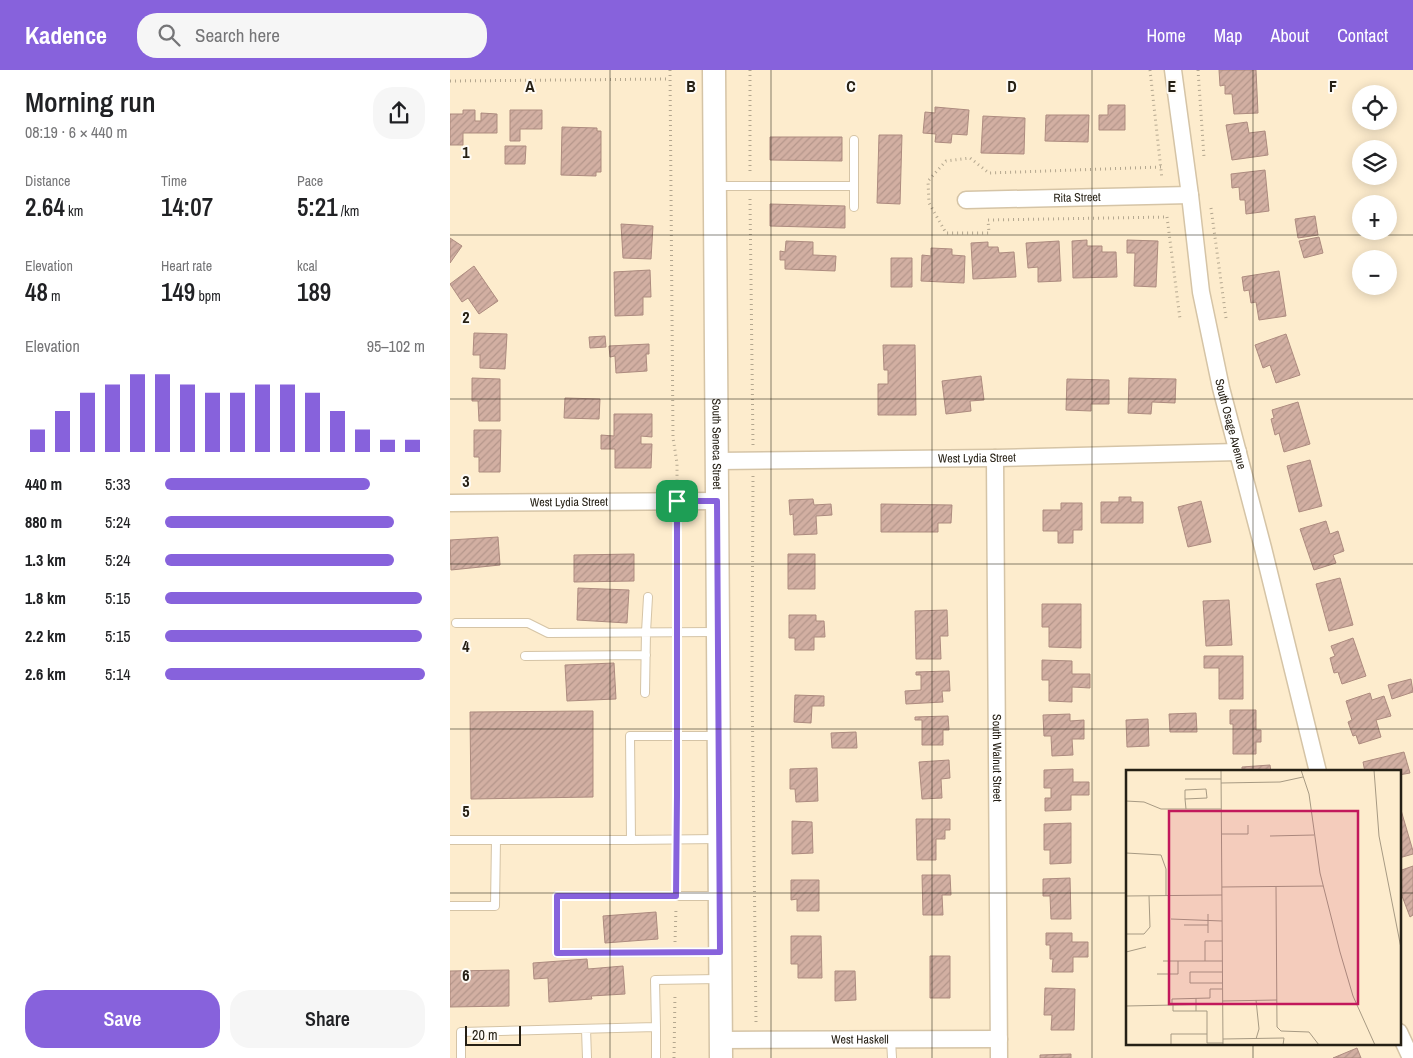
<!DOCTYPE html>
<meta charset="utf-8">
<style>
body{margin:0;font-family:"Archivo Narrow",sans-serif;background:#f6f6f6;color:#202124;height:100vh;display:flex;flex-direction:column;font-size:19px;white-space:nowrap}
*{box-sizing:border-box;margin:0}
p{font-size:16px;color:#757577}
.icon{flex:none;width:28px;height:28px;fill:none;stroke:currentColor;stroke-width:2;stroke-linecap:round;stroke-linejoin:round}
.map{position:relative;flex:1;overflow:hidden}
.side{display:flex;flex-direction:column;background:#fff;width:450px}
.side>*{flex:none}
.buttons{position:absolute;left:902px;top:15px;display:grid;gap:10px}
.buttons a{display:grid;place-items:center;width:45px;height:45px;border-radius:50%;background:#fff;box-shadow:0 2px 12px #0003;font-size:25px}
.scale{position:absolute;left:15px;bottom:12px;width:56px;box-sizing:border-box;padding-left:5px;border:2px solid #262015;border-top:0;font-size:14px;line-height:18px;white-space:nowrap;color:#262015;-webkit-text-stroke:4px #fefbf5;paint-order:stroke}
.pin{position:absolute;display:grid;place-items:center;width:42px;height:42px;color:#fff;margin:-21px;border-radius:10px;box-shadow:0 2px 8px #0006}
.round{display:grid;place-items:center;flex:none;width:52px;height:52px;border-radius:20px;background:#f6f6f6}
.headline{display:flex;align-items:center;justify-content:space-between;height:85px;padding:0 25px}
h1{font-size:28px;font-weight:600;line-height:38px}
.stats{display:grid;grid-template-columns:repeat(3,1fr);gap:8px;height:85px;padding:5px 25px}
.stats div{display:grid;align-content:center}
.stats b{font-size:25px;font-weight:600}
.stats small{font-size:14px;font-weight:400}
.stats p{font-size:14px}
.chart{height:140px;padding:10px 25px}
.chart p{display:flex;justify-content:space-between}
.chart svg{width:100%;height:90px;margin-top:5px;stroke:#8762dc;stroke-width:6}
.cta{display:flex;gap:10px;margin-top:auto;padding:10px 25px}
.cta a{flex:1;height:58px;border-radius:20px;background:#8762dc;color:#fff;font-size:20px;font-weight:600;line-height:58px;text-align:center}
.cta a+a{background:#f6f6f6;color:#202124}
ul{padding:0 25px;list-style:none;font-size:16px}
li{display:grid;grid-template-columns:80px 60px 1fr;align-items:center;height:38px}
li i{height:12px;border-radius:6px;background:#8762dc}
header{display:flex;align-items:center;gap:30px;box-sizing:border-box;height:70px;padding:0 25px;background:#8762dc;color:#fff}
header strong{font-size:24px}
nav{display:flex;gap:28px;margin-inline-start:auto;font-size:18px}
.search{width:350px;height:45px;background:#f6f6f6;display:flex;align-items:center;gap:12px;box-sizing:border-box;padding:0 18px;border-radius:20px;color:#757577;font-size:19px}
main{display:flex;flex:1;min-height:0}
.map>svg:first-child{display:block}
</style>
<header>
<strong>Kadence</strong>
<div class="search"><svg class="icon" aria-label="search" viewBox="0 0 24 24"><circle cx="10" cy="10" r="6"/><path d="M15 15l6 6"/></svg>Search here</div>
<nav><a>Home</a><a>Map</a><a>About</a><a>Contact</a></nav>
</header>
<main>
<section class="side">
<div class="headline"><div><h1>Morning run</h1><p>08:19 · 6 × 440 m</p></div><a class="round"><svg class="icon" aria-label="share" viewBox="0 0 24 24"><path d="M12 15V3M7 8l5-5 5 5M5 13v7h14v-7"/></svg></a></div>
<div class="stats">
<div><p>Distance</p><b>2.64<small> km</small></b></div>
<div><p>Time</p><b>14:07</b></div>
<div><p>Pace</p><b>5:21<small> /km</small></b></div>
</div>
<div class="stats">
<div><p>Elevation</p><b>48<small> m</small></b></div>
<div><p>Heart rate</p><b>149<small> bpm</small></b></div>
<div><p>kcal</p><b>189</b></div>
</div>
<div class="chart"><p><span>Elevation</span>95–102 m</p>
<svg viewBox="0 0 160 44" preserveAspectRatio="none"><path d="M5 44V33M15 44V24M25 44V15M35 44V11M45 44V6M55 44V6M65 44V11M75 44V15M85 44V15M95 44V11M105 44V11M115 44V15M125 44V24M135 44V33M145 44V38M155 44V38"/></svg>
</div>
<ul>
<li><b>440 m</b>5:33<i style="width:79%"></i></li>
<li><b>880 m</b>5:24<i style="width:88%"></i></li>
<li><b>1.3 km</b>5:24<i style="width:88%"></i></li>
<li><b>1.8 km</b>5:15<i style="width:99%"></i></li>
<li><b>2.2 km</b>5:15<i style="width:99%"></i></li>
<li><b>2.6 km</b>5:14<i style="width:100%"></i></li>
</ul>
<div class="cta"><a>Save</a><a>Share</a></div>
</section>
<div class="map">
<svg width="963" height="988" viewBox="0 0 963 988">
<defs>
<pattern id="building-hatch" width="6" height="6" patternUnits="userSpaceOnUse" patternTransform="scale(1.25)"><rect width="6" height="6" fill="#d2afa2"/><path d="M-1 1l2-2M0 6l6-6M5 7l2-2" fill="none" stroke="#b4968b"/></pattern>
</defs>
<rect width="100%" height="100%" fill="#fdeccd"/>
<!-- building -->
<path fill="url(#building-hatch)" stroke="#ad8b7f" d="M769,0H806L808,43L784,44L782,24H775V15L770,16Z
M658,35H675V60H649V45H658Z
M485,37L519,40L517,65L502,64L501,73L485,72L486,64L473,63L475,42L485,43Z
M13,40H25V51H31V43L47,44V63H13V75H0V44H13Z
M60,40H92V59H70V71H60Z
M596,45H639L638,72L595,71Z
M533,46L575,48L574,84L531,83Z
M797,52L799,63L815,61L818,85L782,90L776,55Z
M112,57L147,58V61H151V102H146V106L111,105Z
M429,65H452L450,134L427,133Z
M320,67H392V91L320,90Z
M55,76H76L75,94H55Z
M815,100L819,141L796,144L795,130H790L789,117L782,118L781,104Z
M320,134L395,136V158L320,156Z
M865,146L868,165L848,168L845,149Z
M171,154L203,156L201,189L173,188Z
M869,167L873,183L854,188L849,171Z
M0,168L12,176L0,193Z
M637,170V176H652V182H666L667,207L623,208L622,171Z
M677,170L708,171L706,217L684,216L685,183H677Z
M336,171L363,172V185L386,186L385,201L335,199V190H330V181L335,182Z
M609,171L611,211L588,212V197L578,198L576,173Z
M538,172V177H548L549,183L564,182L566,207L523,209L521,173Z
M481,178L502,179V185L515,186L514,213L471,211L472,185L481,186Z
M441,188H462V217H441Z
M24,196L48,231L29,244L18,228L12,232L0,214Z
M200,200L201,227H193V245L165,246L164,202Z
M829,201L836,246L809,250L806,232L801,233L799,220L794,221L792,207Z
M24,263L57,264L55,299L30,298V285H23Z
M836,264L850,305L826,313L820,295L813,298L805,275Z
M155,266L156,277L140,278L139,267Z
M199,274V284H196L197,301L166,303L165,286L160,287L159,276Z
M433,275H465L466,345H428V314H438V300H434Z
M531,306L534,330L520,331L521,341L496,344L492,311Z
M22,308L50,309V351H29L28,331H22Z
M679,308L726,309L725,333L702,332L701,344L678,343Z
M617,309L659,310V334H641V341L616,340Z
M115,328L150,329L149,349L114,348Z
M848,332L860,374L834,382L829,363L825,365L821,349L824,348L822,340Z
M164,344H202V367L191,366V374H202L201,398H165V379H151V365L164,366Z
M24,360H51L50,402H29V387H24Z
M860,390L872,436L849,442L837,396Z
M669,427H681V432H693V453H651V432H669Z
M363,429L364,435L381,434L382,445L366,446L367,464L344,465L343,444L340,445L339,430Z
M751,431L761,472L738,477L728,437Z
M611,433H632V460H623V473H608V461H593V440H611Z
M431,434L502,435L501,453H488V462H431Z
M876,451L880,464L888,461L894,481L883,485L886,493L864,500L850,459Z
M48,467L50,495L1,500L0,470Z
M184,484V511L124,512V485Z
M338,484H365V519H338Z
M890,508L903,555L879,561L866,514Z
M128,518L179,520L177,553L127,550Z
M779,530L782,575L756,576L753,531Z
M592,534H631V578L599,577V557H592Z
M497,540L498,566H490L491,589H466L465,541Z
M339,545H366V551H374L375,567H364V580H345V568H339Z
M903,568L916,606L892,614L888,602L884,603L880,588L885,586L881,576Z
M754,586H793V629H769V598H754Z
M592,590L622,591V604H640V618L622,617V632L599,631V610H592Z
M164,593L166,629L117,631L115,595Z
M499,601L500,621H492L493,632L456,634L455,621L471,620V605H466V602Z
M961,609L963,622L942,629L938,615Z
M920,623L922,630L934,626L941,646L926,650L931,667L909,674L906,665L903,666L898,652L902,650L896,631Z
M345,625L374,626V636H362L361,653L344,652Z
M780,640H806V660H811V672H806V684H783V654H780Z
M143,641V727L21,729L20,642Z
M746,643L747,662H720L719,644Z
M620,644V651L634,650V669H622L623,685L602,686L601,666H594L593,645Z
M498,646L499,660H493V675H472V650H465V647Z
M698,649L699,676L677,677L676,650Z
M406,662L407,678H382L381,663Z
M954,682L960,703L949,705V702H915L913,692Z
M499,690L500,708L491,709L492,728L472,729L469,692Z
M820,695L821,702H792V697Z
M367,698L368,731L346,732L345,719H340V699Z
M623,699V712H639V725H621V740L595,741V728H601V718H594V700Z
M949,740H951L963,781V784L949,788Z
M466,749H500V760H495V769H486V790H467Z
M342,751L362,752L363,783L342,784Z
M621,753V793L600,794V780H594V754Z
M963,796V845L960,847L949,818V801Z
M472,805H500L501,825H492L493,845H473Z
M620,808L621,849H601L600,826H593V809Z
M341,810H369V841H347V829L341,830Z
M206,842L208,869L155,873L153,846Z
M596,863H622V872H638V887H623V902H602L603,889H600V875H596Z
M341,866H371L372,908H348V894H341Z
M480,886H500V928H480Z
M137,889L138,899L173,896L175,924L141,926L142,929L99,932L98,908L84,909L83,893Z
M59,900V936L0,937V901Z
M385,901H405L406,930L385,931Z
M595,918L625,919L624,960H601L602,945H594Z
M907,978L911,988H883Z
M621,984V988H590V985Z"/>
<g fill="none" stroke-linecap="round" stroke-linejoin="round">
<defs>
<path id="lane" d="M267,116H404V70
M404,116V137
M6,553H78L98,563L266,562
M75,586L196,585
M195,623L196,562L198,527
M266,666H180L181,770L267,769
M0,770H181
M267,826H107V883L268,882
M0,836H45L46,770
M206,957V988
M136,959L137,988
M441,970L442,988
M11,988V962L206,957L205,910L268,909"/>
<g id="street">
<path id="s1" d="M723,0L740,125L751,222L771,318L813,478L868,702"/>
<path id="s2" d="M516,130L740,125"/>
<path id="s3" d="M545,388L549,988"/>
<path id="s4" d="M267,391L545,388L788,382"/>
<path id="s5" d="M0,433L267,431"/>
<path d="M949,962L961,988"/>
<path id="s6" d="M270,970L549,969"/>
</g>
<g id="secondary">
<path id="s7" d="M264,0L271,988"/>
</g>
</defs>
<!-- lane casing -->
<use href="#lane" stroke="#d5c4a6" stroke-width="10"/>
<!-- street casing -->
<use href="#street" stroke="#d5c4a6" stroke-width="19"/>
<!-- secondary casing -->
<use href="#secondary" stroke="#d5c4a6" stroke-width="25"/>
<!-- path -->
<path stroke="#b4a78f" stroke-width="3" stroke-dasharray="1 4" stroke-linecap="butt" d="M220,0L223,368L227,393V414
M300,0V105
M700,0L712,109
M748,0L754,87
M0,11L220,9
M711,97L539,103L520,88L496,91L478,111L479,133L496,163H539L538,150L717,147
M300,129L303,375
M761,138L776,248
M717,147L730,249
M303,406L302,610L306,952
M227,448V552
M227,575V654
M227,757V678
M226,814L227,780
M225,872L226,838
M224,988L225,923"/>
<!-- lane -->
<use href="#lane" stroke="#fff" stroke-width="8"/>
<!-- street -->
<use href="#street" stroke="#fff" stroke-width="16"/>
<!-- secondary -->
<use href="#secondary" stroke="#fff" stroke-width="22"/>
</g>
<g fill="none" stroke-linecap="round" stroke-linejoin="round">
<defs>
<path id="route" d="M227,431H267L270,882L107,883V826H226L227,726Z"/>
</defs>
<!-- route casing -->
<use href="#route" stroke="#fff" stroke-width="10"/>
<!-- route -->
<use href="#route" stroke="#8762dc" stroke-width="6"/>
</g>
<!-- grid -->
<path fill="none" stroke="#262015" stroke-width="1" stroke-opacity="0.55" d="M160,0V988M321,0V988M482,0V988M642,0V988M803,0V702M0,165H963M0,329H963M0,494H963M0,659H963M0,823H677M949,823H963M803,974V988"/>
<g text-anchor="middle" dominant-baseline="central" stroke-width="4" stroke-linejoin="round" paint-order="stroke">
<!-- street labels -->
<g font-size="12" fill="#262015" stroke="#fefbf5">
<text stroke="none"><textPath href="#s2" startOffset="111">Rita Street</textPath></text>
<text stroke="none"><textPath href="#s1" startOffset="359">South Osage Avenue</textPath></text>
<text stroke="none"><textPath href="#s7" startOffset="374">South Seneca Street</textPath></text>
<text stroke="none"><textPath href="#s4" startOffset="260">West Lydia Street</textPath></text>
<text stroke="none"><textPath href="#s5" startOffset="119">West Lydia Street</textPath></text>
<text stroke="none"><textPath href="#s3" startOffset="300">South Walnut Street</textPath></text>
<text stroke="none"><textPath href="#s6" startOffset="140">West Haskell</textPath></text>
</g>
</g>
<!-- overview -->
<g transform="translate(676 700)">
<rect width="275" height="275" fill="#fdeccd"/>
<path fill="none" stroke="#a79a83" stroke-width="1" d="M95,0L97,275M175,0L183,24L194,103L214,182L227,226L249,275M248,0L253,66L275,178M59,9H95M95,13L154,12L177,7M59,29L81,28L80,19L59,20V29L60,39M0,31L18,32L35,39H95M95,64H122V55M144,66L188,65M0,83L35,85L40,99V126M96,117L197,116M150,117L151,257L155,261L183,262L193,275M0,126L96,125M45,149L96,151M58,155H82M82,163V144M0,164H18L24,157L23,126M96,171H79V191H96M0,182L20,177M37,191H79M96,202H64V213H96M31,204H52V191M130,230L133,259L130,269M96,231L151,230M46,235V229L84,228V219H96M47,235V241H70V228M0,236L96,234M70,241H81V273H97M97,269L158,268L157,275M45,275V264H81"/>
<path fill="#c2185b" fill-opacity="0.15" stroke="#c2185b" stroke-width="2.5" d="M43,41H232V234H43Z"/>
<rect width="275" height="275" fill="none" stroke="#262015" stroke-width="2.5"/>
</g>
<g font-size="16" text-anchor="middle" font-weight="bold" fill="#262015" stroke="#fefbf5" stroke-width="4" stroke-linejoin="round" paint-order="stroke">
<text x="80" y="22">A</text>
<text x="241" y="22">B</text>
<text x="401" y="22">C</text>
<text x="562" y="22">D</text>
<text x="722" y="22">E</text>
<text x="883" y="22">F</text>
<text x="16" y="88">1</text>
<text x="16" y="253">2</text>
<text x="16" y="417">3</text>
<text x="16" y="582">4</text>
<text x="16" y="747">5</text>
<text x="16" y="911">6</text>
</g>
</svg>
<div class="buttons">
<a><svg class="icon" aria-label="locate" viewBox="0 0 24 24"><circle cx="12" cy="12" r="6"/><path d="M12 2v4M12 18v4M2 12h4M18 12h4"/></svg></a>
<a><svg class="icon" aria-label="layers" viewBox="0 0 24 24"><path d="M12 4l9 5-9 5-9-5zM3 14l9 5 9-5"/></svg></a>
<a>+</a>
<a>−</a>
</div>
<div class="scale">20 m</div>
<div class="pin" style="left:227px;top:431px;background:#1e9e55"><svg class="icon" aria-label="arrive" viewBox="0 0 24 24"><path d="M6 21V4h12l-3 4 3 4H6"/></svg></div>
</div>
</main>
